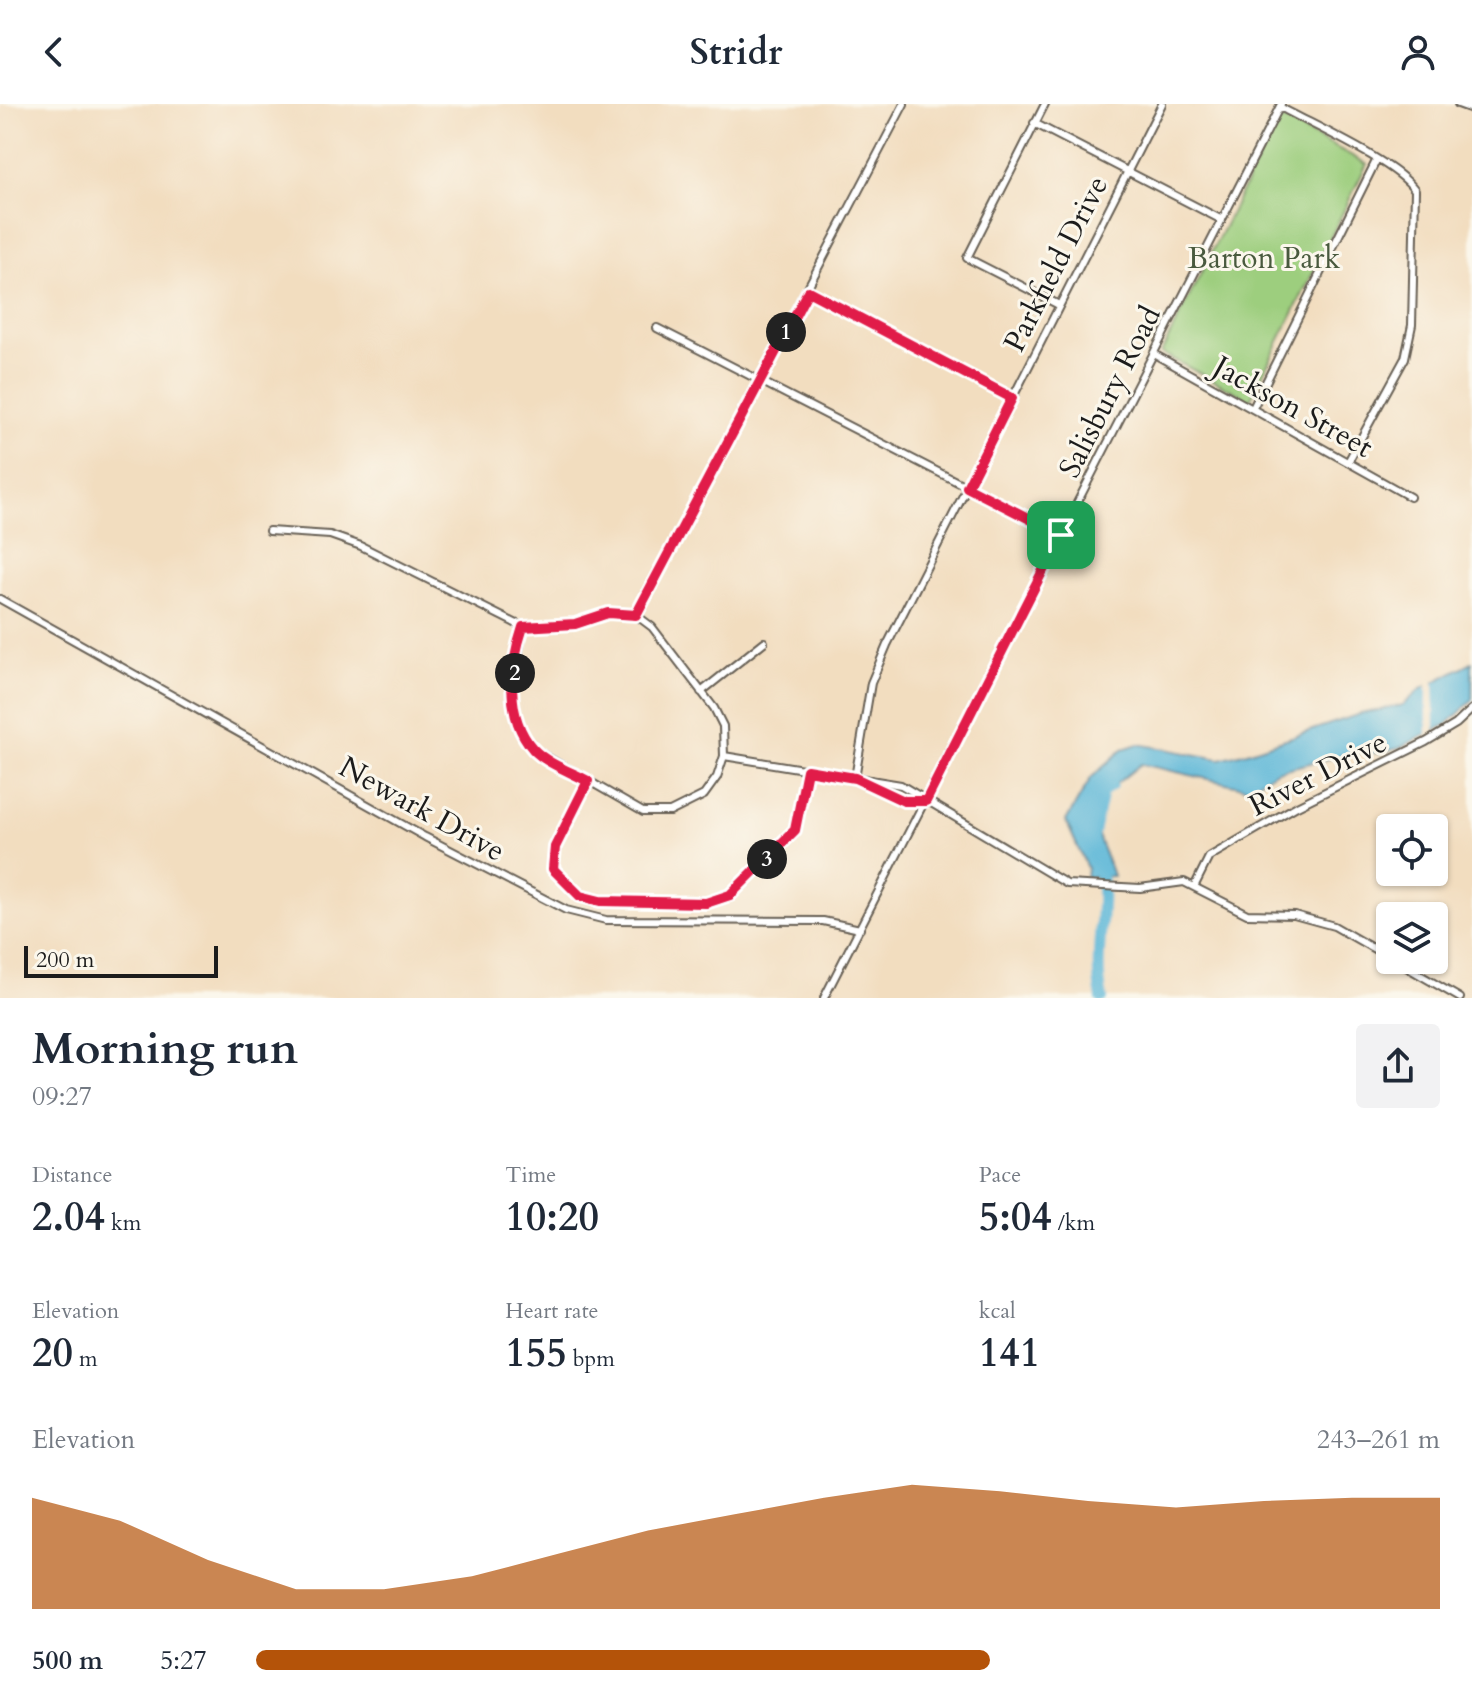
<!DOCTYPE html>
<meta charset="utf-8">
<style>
body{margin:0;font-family:Cardo,serif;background:#f2f2f3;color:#1f2937;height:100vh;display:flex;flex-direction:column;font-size:30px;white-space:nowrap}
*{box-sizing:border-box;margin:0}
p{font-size:26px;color:#747a83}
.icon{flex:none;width:44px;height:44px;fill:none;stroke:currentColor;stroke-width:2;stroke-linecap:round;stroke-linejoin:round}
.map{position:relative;height:894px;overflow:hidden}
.side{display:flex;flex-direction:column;background:#fff;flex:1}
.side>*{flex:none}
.tools{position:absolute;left:1376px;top:710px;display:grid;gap:16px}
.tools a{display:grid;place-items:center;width:72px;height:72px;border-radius:8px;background:#fff;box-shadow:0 2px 6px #0004;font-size:40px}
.scale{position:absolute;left:24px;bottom:20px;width:194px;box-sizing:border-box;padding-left:8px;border:4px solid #1c1c1c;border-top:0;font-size:22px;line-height:28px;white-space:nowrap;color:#1c1c1c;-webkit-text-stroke:6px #fbf7ec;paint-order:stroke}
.pin{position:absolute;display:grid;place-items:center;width:68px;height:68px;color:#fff;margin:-34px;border-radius:16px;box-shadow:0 4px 12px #0006}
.km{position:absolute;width:40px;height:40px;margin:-20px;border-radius:50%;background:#222;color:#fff;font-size:22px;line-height:40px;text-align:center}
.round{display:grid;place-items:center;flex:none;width:84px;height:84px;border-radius:8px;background:#f2f2f3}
.headline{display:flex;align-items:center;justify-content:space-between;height:136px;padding:0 32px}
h1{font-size:44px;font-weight:700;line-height:60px}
.metrics{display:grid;grid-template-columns:repeat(3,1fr);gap:12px;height:136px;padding:8px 32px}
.metrics div{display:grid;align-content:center}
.metrics b{font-size:40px;font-weight:700}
.metrics small{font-size:22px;font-weight:400}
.metrics p{font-size:22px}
.chart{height:224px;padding:16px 32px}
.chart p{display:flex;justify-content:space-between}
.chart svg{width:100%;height:144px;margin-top:8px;fill:#b45309;opacity:.7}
ul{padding:0 32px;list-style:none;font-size:26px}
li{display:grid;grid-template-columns:128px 96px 1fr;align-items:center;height:60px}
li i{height:20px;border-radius:10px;background:#b45309}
header{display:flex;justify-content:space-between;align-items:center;height:104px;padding:0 32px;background:#fff;font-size:36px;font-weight:700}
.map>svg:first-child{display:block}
</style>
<header><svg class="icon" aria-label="back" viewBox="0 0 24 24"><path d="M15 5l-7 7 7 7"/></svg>Stridr<svg class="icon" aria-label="person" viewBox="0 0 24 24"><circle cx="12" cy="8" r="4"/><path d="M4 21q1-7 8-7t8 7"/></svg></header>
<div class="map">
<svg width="1472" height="894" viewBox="0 0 1472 894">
<rect width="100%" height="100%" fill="#fbf7ec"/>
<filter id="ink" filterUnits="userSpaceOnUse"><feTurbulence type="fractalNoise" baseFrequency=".0125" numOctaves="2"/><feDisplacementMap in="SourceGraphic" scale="16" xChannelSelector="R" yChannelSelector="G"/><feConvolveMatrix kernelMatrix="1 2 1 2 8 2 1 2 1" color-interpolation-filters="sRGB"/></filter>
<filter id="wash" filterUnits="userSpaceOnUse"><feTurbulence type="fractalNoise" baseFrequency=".006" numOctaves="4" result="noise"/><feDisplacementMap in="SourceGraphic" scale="32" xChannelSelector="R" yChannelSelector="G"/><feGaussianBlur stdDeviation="1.8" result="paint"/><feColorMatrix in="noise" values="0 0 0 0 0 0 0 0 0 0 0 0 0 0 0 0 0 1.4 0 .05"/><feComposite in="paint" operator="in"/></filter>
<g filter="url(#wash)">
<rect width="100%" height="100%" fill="#f2ddbf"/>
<!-- green -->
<path fill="#9dce7e" stroke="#5c754d" stroke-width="2" d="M1279,13L1367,60L1250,296L1161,249Z"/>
<!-- water -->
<path fill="#59b5d7" stroke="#3a687a" stroke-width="2" d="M1472,558V597L1446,621L1399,644L1380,649L1356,648L1277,667L1248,684L1141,660L1096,696C1089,724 1106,748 1113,772L1086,773L1087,764L1066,717L1091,674L1123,645L1138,640L1220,655L1247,648L1360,610L1403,601L1421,585Z"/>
<!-- pier -->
<path fill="#f2ddbf" d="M1434,573L1435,628L1427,633V577Z"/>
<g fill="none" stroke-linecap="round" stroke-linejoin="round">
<!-- river -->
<path stroke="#59b5d7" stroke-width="12" d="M1092,733L1102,688L1111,681
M1099,758C1109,803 1092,849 1102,894"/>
</g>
</g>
<g filter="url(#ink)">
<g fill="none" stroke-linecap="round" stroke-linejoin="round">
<defs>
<path id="minor" d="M1045,0L967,154L1059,201
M1458,0L1472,5
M1280,3C1312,21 1396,58 1415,86L1412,221L1405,254L1348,358
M1034,19L1222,116
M808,187L1012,294
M657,224L1061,431
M1154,250L1410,393
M1253,304L1376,57
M269,427L330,431L361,442L523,523
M0,495L425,733L566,806L606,816L823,817L860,825
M608,509L636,511L652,523L714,604L723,622L724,652L717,673L704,691L670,708H643L533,645L517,621L511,593L523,523L575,520Z
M636,511L904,0
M701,588L764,538
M724,652L901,681L1067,780L1140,784L1184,778L1247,810L1294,811L1334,822L1390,854
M855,674L871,579L887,541L1162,0
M858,676L904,697H926
M588,677L555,743L553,765L580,792L600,797L706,799L730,791L795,726L807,666
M1194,783L1209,753L1297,702L1426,638L1456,620L1472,605
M1394,856L1460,894
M824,894L1281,0"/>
</defs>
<!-- minor casing -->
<use href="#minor" stroke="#676055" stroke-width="10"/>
<!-- minor -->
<use href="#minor" stroke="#fff" stroke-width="6"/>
</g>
</g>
<g fill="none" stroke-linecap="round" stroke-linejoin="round" filter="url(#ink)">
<defs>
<path id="route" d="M808,187L1012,294L967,383L1061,431L926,697H904L855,674L807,666L795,726L730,791L706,799L600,797L580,792L553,765L555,743L588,677C571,668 546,659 533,645C504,612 510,562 523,523L575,520L608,509L636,511Z"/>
</defs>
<!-- route casing -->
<use href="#route" stroke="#fff" stroke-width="16"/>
<!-- route -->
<use href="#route" stroke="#e11d48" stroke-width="10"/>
</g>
<g text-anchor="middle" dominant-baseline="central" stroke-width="6" stroke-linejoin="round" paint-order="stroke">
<!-- park labels -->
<g font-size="30" fill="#495a3e" stroke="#fbf7ec">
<text x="1264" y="154">Barton Park</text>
</g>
<!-- street labels -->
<g font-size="30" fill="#1c1c1c" stroke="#fbf7ec">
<text transform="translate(1056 160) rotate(-63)">Parkfield Drive</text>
<text transform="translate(1110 288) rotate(-63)">Salisbury Road</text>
<text transform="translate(1293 303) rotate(29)">Jackson Street</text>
<text transform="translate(1318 670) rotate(-27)">River Drive</text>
<text transform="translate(422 705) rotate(29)">Newark Drive</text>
</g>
</g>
</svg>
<div class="tools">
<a><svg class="icon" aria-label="locate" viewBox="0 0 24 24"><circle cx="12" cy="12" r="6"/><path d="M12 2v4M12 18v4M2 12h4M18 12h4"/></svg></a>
<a><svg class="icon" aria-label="layers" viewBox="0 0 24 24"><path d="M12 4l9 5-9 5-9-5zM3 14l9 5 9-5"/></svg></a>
</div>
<div class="scale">200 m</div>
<div class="pin" style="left:1061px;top:431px;background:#1e9e55"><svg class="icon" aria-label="arrive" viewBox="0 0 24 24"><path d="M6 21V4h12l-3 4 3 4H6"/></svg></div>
<b class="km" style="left:786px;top:228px">1</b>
<b class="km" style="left:515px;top:569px">2</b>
<b class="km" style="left:767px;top:755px">3</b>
</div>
<section class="side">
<div class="headline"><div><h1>Morning run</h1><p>09:27</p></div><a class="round"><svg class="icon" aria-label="share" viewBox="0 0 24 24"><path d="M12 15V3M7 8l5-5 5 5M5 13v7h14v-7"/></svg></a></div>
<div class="metrics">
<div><p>Distance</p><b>2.04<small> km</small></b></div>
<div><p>Time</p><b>10:20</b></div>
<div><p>Pace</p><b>5:04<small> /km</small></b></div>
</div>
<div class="metrics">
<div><p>Elevation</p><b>20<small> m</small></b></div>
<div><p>Heart rate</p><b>155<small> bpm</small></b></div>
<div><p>kcal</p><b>141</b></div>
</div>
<div class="chart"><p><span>Elevation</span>243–261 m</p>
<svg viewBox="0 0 160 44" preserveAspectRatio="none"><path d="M0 44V10L10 17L20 29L30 38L40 38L50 34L60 27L70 20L80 15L90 10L100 6L110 8L120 11L130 13L140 11L150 10L160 10V44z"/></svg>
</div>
<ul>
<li><b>500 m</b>5:27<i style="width:62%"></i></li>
</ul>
</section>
